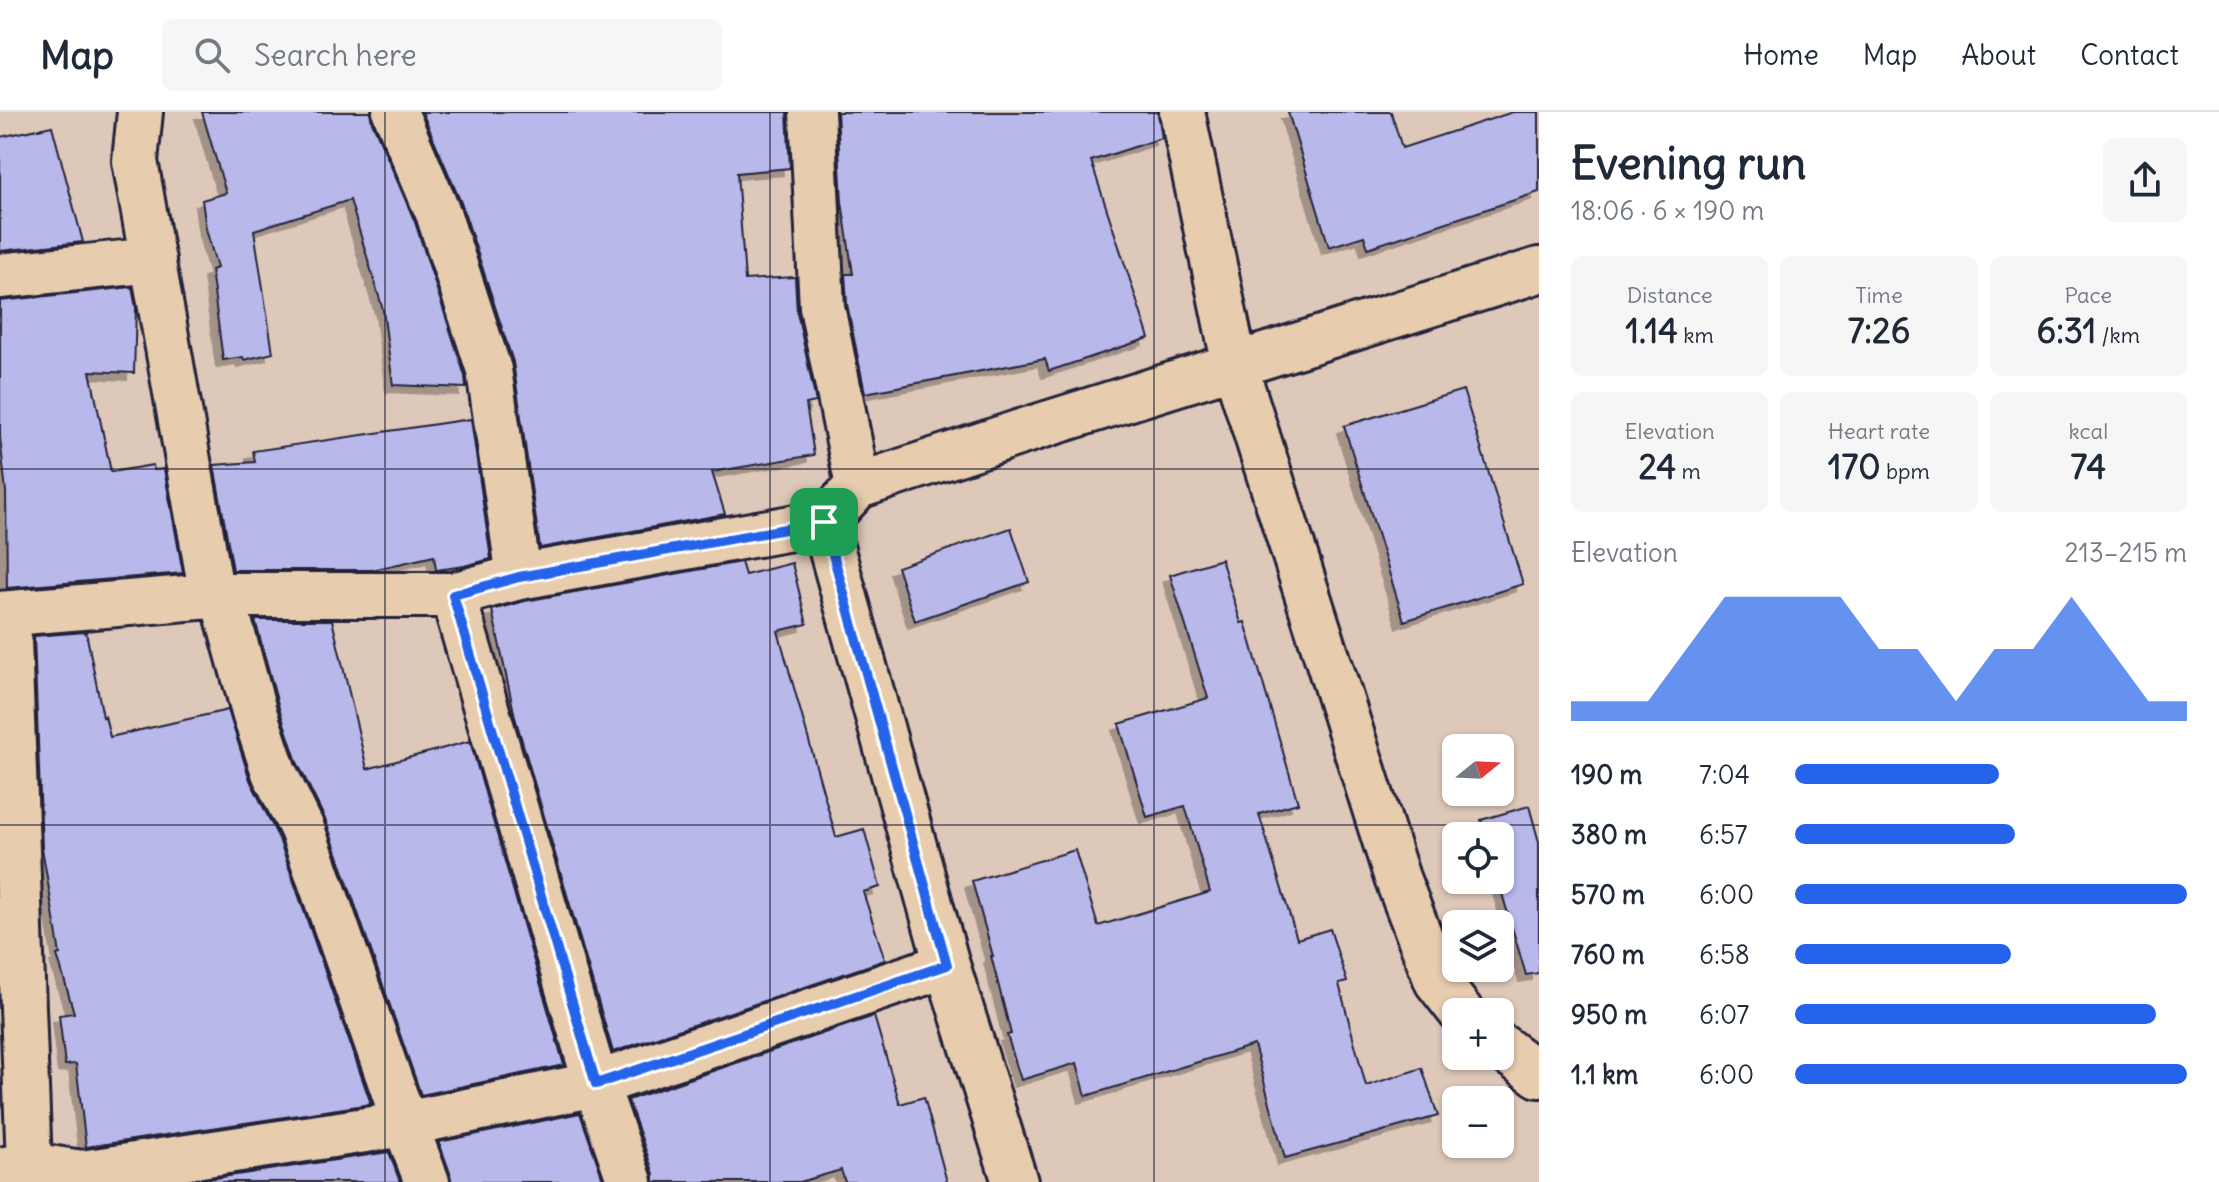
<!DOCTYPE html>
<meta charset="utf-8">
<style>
body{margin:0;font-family:Delius,sans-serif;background:#f6f6f7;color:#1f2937;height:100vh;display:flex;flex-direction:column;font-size:30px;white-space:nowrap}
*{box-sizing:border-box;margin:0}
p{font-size:26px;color:#747a83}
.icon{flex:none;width:44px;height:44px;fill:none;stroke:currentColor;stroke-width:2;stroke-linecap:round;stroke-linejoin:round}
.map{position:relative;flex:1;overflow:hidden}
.drawer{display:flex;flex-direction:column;background:#fff;width:680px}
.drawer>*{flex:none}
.needle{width:52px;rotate:72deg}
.controls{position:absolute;left:1442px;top:622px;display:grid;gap:16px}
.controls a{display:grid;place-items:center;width:72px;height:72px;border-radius:12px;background:#fff;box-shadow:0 2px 6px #0004;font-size:40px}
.pin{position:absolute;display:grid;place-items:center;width:68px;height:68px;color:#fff;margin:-34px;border-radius:16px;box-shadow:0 4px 12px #0006}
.round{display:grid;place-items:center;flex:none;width:84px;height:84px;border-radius:12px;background:#f6f6f7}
.overview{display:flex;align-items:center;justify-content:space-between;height:136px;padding:0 32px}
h1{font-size:44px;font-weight:800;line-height:60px}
.metrics{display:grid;grid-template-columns:repeat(3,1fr);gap:12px;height:136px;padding:8px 32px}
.metrics div{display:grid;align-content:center;border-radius:12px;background:#f6f6f7;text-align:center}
.metrics b{font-size:34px;font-weight:800}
.metrics small{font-size:22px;font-weight:400}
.metrics p{font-size:22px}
.chart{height:224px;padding:16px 32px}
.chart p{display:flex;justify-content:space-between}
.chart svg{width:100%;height:144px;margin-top:8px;fill:#2563eb;opacity:.7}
ul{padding:0 32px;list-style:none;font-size:26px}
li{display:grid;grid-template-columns:128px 96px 1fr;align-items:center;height:60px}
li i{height:20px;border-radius:10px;background:#2563eb}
header{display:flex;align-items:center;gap:48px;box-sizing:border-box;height:112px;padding:0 40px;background:#fff;border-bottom:2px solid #e0e1e3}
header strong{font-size:38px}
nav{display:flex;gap:44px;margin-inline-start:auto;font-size:28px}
.search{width:560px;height:72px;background:#f6f6f7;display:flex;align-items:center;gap:20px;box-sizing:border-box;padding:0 28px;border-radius:12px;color:#747a83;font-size:30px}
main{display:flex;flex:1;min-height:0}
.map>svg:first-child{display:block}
</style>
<header>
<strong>Map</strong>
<div class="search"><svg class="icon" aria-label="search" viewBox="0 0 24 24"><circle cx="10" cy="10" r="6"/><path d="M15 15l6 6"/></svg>Search here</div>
<nav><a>Home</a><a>Map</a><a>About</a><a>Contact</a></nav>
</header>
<main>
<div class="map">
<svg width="1539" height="1070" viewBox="0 0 1539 1070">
<defs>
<filter id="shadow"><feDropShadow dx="-7" dy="7" stdDeviation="0" flood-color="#0004"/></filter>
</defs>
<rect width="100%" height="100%" fill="#dec8ba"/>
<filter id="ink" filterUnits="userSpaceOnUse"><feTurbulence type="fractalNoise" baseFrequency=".0125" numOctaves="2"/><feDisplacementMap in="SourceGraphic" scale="16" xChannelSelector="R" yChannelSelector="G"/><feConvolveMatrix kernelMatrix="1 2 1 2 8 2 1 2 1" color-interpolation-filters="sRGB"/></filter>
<g filter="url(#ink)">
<!-- building -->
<path fill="#b9b8ea" stroke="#22223b" stroke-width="2" filter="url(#shadow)" d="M202,0H370L372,10L415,110L465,264L466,276L393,273L383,198L350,88L254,118L273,241L244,248L243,245L223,248L211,158L217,156L206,117L202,88L226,81Z
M422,0H787L790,56L737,61L745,168L795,165L797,200L816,290L806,292L814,343L712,360L725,402L540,436L513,250L462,93Z
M837,0H1158L1162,26L1091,49L1149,226L1049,259L1045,247L865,281L847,192L845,162H853L842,90Z
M1288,0H1391L1402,36L1513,0H1539V80L1368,136L1364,124L1329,135Z
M52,14L83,130L0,139V25Z
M132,175L136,196L134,261L90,259L111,360L153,353L154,358L164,357L183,461L7,476L6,380L0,325V189Z
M1463,278L1523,472L1404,509L1344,314Z
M471,307L491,447L464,454L437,458H436L434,444L372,458H233L214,353L255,350L253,339Z
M1011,416L1029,470L915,509L897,455Z
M1221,447L1241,511L1245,510L1298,691L1259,702L1297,827L1330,817L1347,870L1339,872L1366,974L1422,956L1438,1004L1285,1046L1254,933L1086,984L1077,951L1021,968L1007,923L1011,922L991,844H993L972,769L1075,738L1098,814L1210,780L1185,694L1147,705L1119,612L1208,586L1170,463Z
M741,450L745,463L792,451L807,512L778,519L836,725L864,717L880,775L863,780L885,848L613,940L515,605L492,498L525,489Z
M255,508H332L367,657L470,629L564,953L421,983L326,709L297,650L279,596Z
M86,520L103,605L105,604L110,625L228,598L250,668L279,727L371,992L86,1035L76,952L65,953L59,903L74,901L57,843L60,842L42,736L34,524Z
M1529,694L1539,730V861L1526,863L1498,768H1500V724H1486L1481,708Z
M874,904L900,992L924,985L947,1070H845L841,1058L800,1070H654V1062L628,988Z
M580,1001L604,1070H451L450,1061L439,1030Z
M389,1040L400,1070H189Z"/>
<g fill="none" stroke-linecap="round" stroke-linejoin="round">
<defs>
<path id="minor" d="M140,0L135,49L212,484
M395,0L438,101L489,258L519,465
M1182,0L1235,254L1397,766L1437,869L1461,900
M0,164L153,148
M858,374L1018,321L1539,158
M824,410L947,853L1015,1070
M222,483L255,603L274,660L302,717L405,1012L427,1070
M453,483L596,972L630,1070
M0,502L222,483H453L519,465L824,410L858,374L822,195L812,0
M8,502L29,1053
M1500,934L1539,963
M0,1058L29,1053L82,1061L405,1012L596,972L947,853"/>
</defs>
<!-- minor casing -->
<use href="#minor" stroke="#22223b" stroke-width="50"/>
<!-- minor -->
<use href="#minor" stroke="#e7ccae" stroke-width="44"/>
</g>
</g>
<g fill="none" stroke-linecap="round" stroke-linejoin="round" filter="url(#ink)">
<defs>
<path id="route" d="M824,410L947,853L596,972L453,483L519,465Z"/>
</defs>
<!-- route casing -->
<use href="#route" stroke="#fff" stroke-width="16"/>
<!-- route -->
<use href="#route" stroke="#2563eb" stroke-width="10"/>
</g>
<!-- grid -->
<path fill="none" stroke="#22223b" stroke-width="2" stroke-opacity="0.55" d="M385,0V1070M770,0V1070M1154,0V1070M0,357H1539M0,713H1539"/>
</svg>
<div class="controls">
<a><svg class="needle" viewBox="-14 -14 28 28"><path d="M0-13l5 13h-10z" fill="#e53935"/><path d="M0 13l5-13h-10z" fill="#747a83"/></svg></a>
<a><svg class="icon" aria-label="locate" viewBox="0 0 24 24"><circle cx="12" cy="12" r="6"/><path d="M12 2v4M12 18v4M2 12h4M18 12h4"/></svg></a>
<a><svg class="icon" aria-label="layers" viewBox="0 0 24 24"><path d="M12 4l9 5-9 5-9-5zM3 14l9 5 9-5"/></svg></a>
<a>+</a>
<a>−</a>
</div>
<div class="pin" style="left:824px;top:410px;background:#1e9e55"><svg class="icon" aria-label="arrive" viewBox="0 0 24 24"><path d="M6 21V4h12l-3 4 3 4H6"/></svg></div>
</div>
<section class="drawer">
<div class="overview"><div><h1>Evening run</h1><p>18:06 · 6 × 190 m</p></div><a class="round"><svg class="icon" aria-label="share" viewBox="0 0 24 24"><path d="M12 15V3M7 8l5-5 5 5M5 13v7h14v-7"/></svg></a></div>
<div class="metrics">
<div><p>Distance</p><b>1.14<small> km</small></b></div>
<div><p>Time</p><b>7:26</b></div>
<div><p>Pace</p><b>6:31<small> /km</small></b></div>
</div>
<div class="metrics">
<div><p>Elevation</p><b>24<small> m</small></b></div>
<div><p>Heart rate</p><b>170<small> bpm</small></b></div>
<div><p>kcal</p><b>74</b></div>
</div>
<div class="chart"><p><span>Elevation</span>213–215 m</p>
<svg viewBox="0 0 160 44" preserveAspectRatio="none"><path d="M0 44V38L10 38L20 38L30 22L40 6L50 6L60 6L70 6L80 22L90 22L100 38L110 22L120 22L130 6L140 22L150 38L160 38V44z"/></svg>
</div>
<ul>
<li><b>190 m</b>7:04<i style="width:52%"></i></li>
<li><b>380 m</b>6:57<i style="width:56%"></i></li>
<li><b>570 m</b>6:00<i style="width:100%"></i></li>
<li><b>760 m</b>6:58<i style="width:55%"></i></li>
<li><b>950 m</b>6:07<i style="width:92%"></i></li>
<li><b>1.1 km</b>6:00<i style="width:100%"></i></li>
</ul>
</section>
</main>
